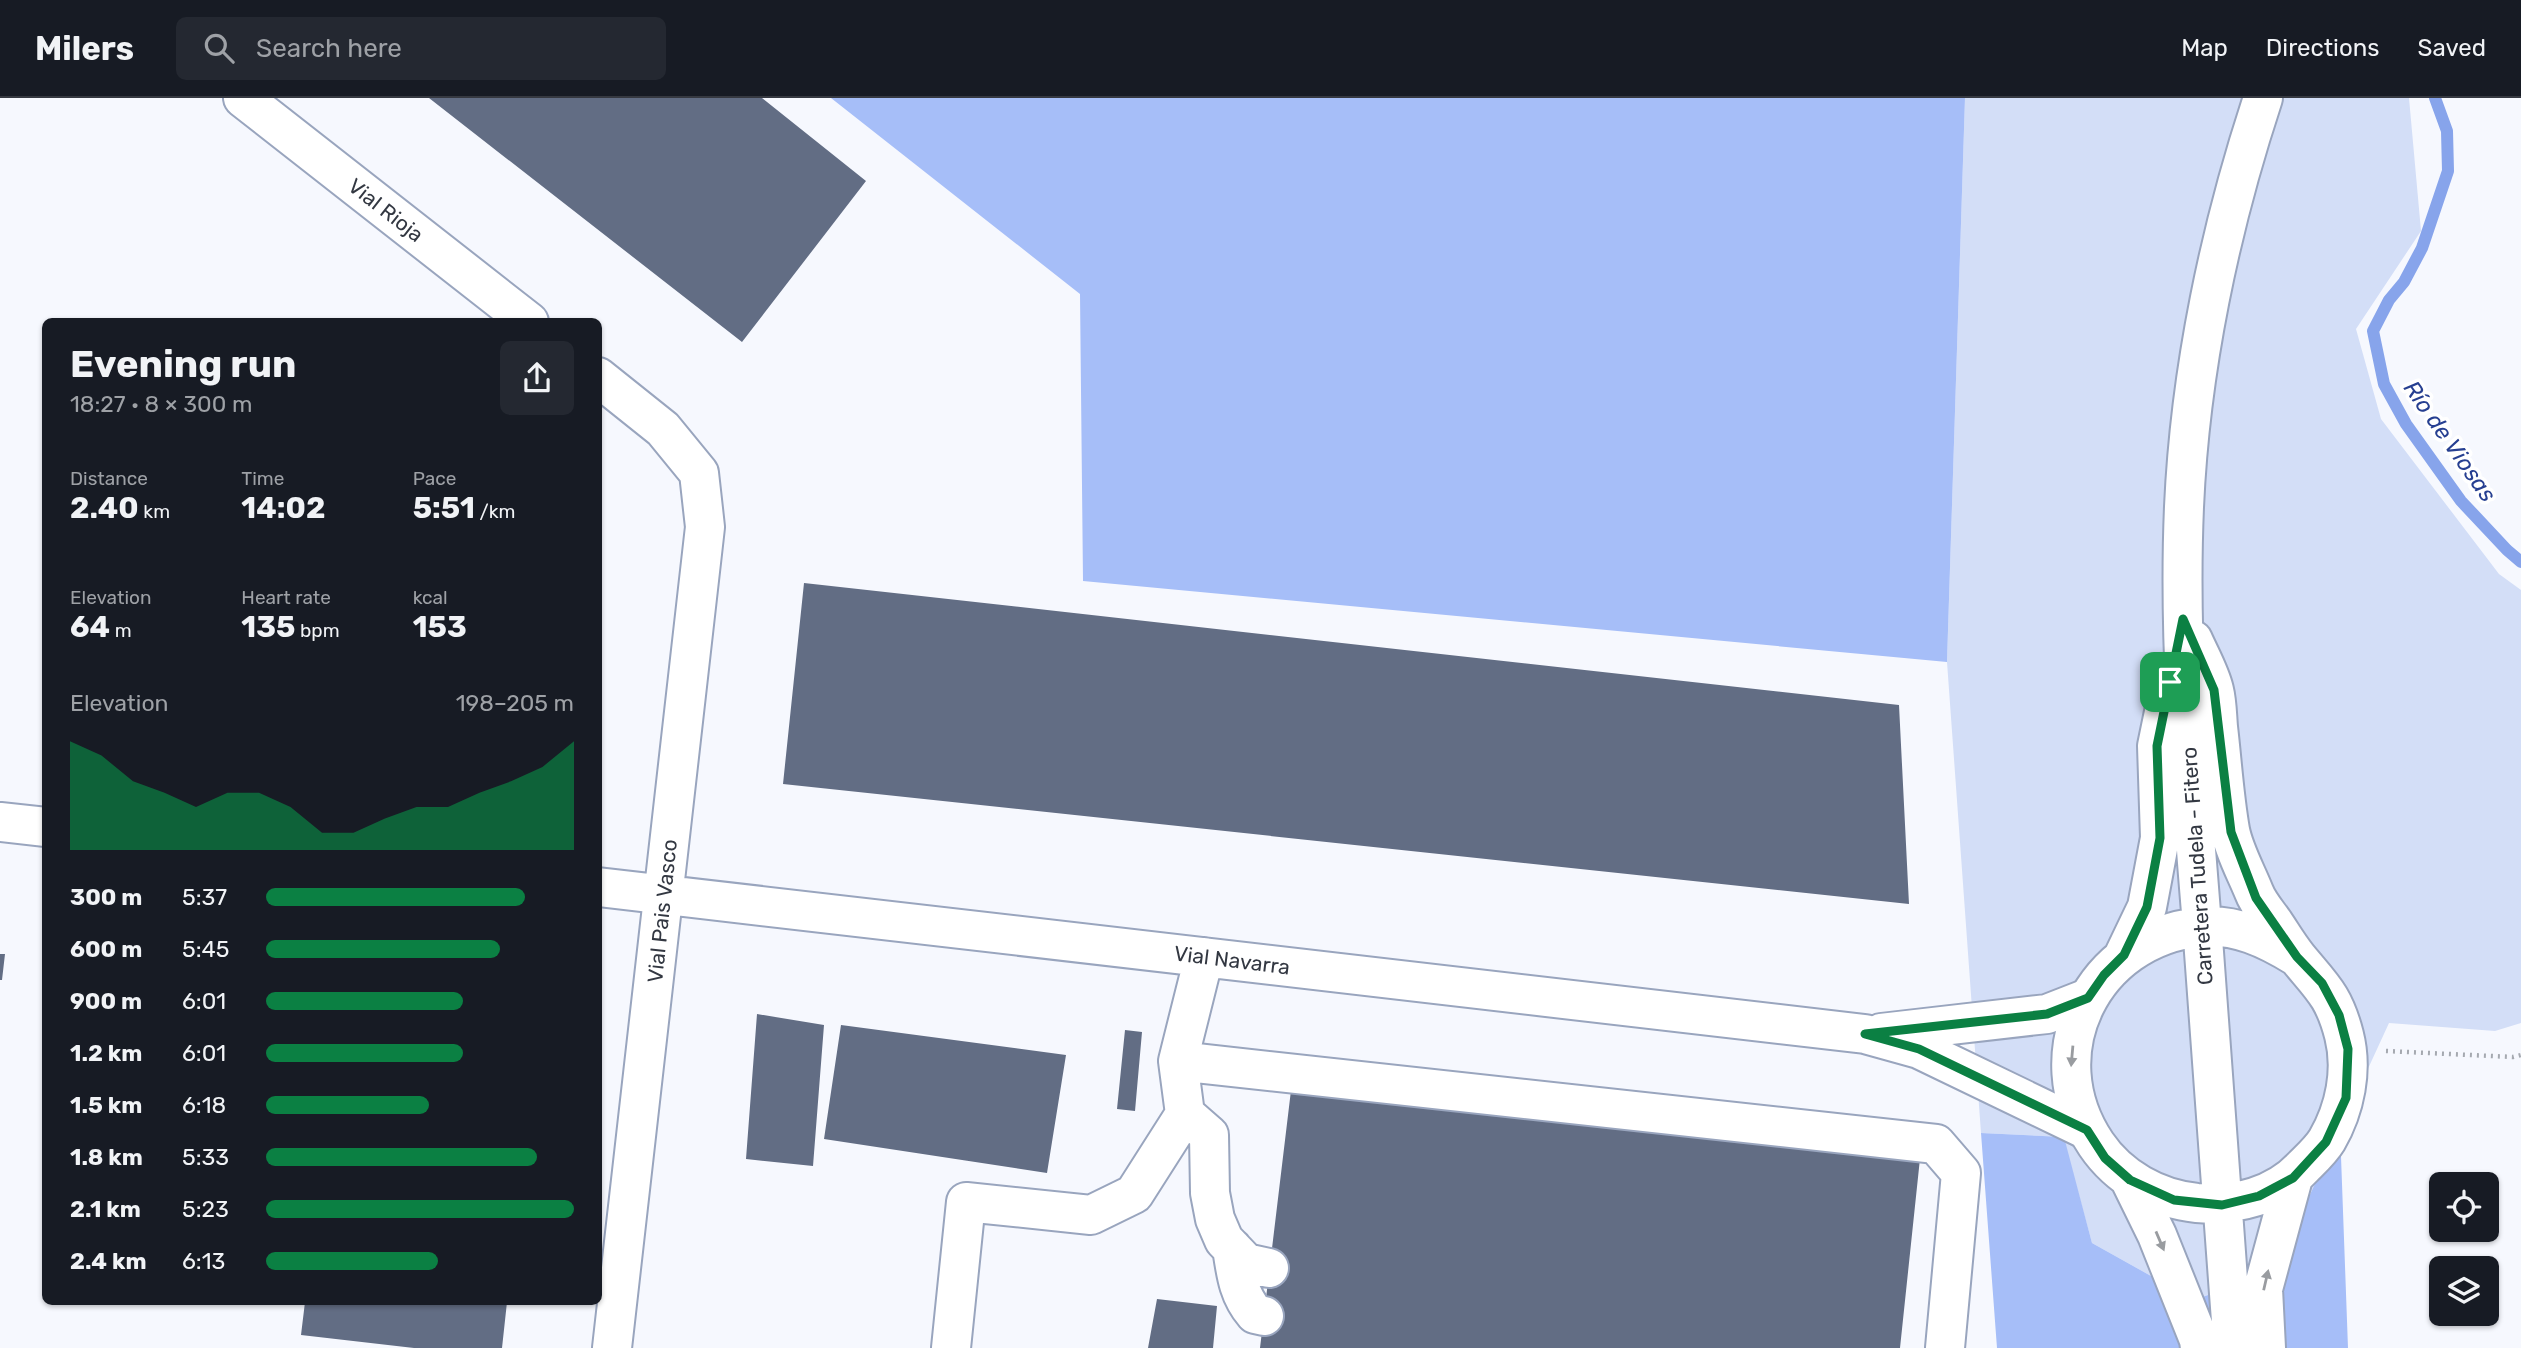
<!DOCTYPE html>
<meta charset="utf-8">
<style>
body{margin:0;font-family:Rubik,sans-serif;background:#242831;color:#f1f3f6;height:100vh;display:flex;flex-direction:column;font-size:26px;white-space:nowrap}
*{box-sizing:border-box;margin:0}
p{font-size:23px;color:#9ea1a6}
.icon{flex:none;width:38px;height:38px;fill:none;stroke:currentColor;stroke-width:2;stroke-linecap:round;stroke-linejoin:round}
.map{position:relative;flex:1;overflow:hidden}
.details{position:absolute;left:42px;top:220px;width:560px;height:987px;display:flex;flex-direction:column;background:#171b24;border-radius:10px;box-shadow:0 2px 5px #0004}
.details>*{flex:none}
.tools{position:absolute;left:2429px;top:1074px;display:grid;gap:14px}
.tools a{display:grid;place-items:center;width:70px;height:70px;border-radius:10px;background:#171b24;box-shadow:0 2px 5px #0004;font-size:35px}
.pin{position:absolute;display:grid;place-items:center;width:60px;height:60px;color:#fff;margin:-30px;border-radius:14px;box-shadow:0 4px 10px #0006}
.round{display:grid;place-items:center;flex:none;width:74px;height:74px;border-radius:10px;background:#242831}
.overview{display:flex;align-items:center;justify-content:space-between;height:119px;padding:0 28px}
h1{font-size:38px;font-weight:700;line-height:52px}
.stats{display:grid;grid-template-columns:repeat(3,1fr);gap:10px;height:119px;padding:7px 28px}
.stats div{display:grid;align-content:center}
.stats b{font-size:30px;font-weight:700}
.stats small{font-size:19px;font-weight:400}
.stats p{font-size:19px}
.chart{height:196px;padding:14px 28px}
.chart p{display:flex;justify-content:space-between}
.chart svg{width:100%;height:126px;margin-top:7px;fill:#0b8043;opacity:.7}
ul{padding:0 28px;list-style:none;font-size:23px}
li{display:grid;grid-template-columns:112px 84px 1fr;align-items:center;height:52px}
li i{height:18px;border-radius:9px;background:#0b8043}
header{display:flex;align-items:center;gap:42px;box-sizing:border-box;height:98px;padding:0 35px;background:#171b24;border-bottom:2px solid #363941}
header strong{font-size:33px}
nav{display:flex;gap:38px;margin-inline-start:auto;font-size:24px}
.search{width:490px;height:63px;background:#242831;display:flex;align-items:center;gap:18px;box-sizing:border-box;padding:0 24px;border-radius:10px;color:#9ea1a6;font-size:26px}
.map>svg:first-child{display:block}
</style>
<header>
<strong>Milers</strong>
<div class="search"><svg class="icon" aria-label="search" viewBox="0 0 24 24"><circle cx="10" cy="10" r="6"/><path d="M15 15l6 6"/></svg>Search here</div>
<nav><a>Map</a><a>Directions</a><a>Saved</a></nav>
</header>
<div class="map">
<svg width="2521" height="1250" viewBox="0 0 2521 1250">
<rect width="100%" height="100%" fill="#f6f8fe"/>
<!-- green -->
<path fill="#d3def7" d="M1965,0H2409L2421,133L2356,231L2381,321L2499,476L2521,492V925L2495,933L2389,925L2275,1173L2194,1202L2092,1145L2063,1039L1981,1035L1947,564Z"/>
<!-- forest -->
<path fill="#a6bef8" d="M831,0H1965L1947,564L1083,483L1080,196Z
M2340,1031L2348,1250H1997L1981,1035L2064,1039L2092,1145L2194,1202L2275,1173Z"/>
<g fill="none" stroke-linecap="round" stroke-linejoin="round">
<!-- stream -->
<path stroke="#87a4eb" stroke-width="12" d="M2435,0L2447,33L2448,73L2422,150L2404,184L2389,202L2373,233L2384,286L2406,326L2461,403L2507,452L2521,464"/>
</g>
<!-- building -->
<path fill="#626d84" d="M429,0H762L866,83L742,244Z
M804,485L1899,607L1909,806L783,686Z
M0,856H5L2,882H0Z
M757,916L824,927L813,1068L746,1061Z
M841,927L1066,957L1047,1075L824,1041Z
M1125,932L1142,934L1135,1013L1117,1011Z
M1292,984L1921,1051L1900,1250H1260Z
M1157,1201L1217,1208L1213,1250H1148Z
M305,1204H507L502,1250H414L301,1237Z"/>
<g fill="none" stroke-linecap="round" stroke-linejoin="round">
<defs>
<path id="minor" d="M243,0L529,224
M598,279L663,331L699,375L705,429L612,1250
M0,724L46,729
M598,789L1865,936L1919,951L2087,1032
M1881,935L2047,916L2088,900
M1178,963L1936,1046L1961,1075L1945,1250
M1185,1016L1209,1037L1210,1095L1215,1121L1224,1142L1246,1165L1269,1170
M1232,1150C1236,1176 1238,1196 1255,1216L1264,1218
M951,1250L966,1104L1091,1117L1134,1096L1185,1016L1178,963L1204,859"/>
<path id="major" d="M2193,542C2200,558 2210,575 2214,592C2217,604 2217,617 2218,629C2222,663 2224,698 2230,732C2234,753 2246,774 2254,794C2258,805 2267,815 2274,825C2282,837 2289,849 2298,860C2322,889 2334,898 2344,937C2353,972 2345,1011 2327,1042C2321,1052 2311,1061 2303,1069C2276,1098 2236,1108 2197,1105C2157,1101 2119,1080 2096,1046C2035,955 2093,840 2200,829C2235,825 2268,841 2297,859
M2124,857L2147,809L2160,740L2157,648L2170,585
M2130,1082L2157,1137L2199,1242L2200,1250
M2233,1250C2222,1109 2213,968 2202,827C2191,688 2178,549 2184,409C2190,272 2220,130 2263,0
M2266,1250L2263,1191L2293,1080"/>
</defs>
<!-- minor casing -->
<use href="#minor" stroke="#99a5be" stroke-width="42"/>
<!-- major casing -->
<use href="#major" stroke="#99a5be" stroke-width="42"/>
<!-- path -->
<path stroke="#a5a9b0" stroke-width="4.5" stroke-dasharray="2 5" stroke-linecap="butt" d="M2386,953L2513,959L2521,957"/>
<!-- minor -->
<use href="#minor" stroke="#fff" stroke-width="38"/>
<!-- major -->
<use href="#major" stroke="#fff" stroke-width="38"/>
</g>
<!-- one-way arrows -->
<defs><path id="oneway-solid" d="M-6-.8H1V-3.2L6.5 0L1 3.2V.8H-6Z" transform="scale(1.75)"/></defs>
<g fill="#999ca0">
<use href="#oneway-solid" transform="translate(2072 958) rotate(95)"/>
<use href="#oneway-solid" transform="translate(2160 1143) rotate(67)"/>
<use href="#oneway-solid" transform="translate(2266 1182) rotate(-77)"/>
</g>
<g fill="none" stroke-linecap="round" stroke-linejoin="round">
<defs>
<path id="route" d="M2183,521L2214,592L2231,734L2256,800L2297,859L2322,885L2339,917L2348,951L2346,1000L2326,1044L2293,1080L2259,1098L2222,1107L2174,1102L2130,1082L2105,1060L2087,1032L1919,951L1865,936L2047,916L2088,900L2104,877L2124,857L2147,809L2160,740L2157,648Z"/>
</defs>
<!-- route casing -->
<use href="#route" stroke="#fff" stroke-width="14"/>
<!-- route -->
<use href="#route" stroke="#0b8043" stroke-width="9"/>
</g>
<g text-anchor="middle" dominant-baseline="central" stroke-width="7" stroke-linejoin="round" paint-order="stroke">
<!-- street labels -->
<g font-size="21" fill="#333842" stroke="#fff">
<text transform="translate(386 112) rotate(38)">Vial Rioja</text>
<text transform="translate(2197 768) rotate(-94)">Carretera Tudela - Fitero</text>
<text transform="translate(662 813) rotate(-84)">Vial Pais Vasco</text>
<text transform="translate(1232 862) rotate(7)">Vial Navarra</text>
</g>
<!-- water labels -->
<g font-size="23" font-style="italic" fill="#263f91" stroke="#fff">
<text transform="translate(2450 343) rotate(55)">Río de Viosas</text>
</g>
</g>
</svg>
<div class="tools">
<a><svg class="icon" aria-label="locate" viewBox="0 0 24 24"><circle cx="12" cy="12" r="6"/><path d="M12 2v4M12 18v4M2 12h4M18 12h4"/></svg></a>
<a><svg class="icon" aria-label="layers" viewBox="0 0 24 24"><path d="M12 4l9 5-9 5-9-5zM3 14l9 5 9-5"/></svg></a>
</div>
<div class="pin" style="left:2170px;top:584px;background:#1e9e55"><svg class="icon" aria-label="arrive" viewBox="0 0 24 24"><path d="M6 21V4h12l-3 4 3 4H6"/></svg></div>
<section class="details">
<div class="overview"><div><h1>Evening run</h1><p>18:27 · 8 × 300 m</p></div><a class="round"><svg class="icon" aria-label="share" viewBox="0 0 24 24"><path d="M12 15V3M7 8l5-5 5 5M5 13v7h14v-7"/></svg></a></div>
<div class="stats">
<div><p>Distance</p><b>2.40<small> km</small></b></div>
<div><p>Time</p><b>14:02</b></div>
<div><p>Pace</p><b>5:51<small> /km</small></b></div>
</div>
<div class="stats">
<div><p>Elevation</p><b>64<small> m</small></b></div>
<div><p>Heart rate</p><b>135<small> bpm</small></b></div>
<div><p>kcal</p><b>153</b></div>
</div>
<div class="chart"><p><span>Elevation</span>198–205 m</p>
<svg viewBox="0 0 160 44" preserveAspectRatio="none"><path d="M0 44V6L10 11L20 20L30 24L40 29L50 24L60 24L70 29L80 38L90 38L100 33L110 29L120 29L130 24L140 20L150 15L160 6V44z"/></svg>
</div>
<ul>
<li><b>300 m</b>5:37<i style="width:84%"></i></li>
<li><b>600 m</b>5:45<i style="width:76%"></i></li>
<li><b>900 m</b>6:01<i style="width:64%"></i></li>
<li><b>1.2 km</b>6:01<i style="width:64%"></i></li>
<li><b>1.5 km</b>6:18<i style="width:53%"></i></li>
<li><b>1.8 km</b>5:33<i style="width:88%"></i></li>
<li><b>2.1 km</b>5:23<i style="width:100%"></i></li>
<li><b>2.4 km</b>6:13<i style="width:56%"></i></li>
</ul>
</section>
</div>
